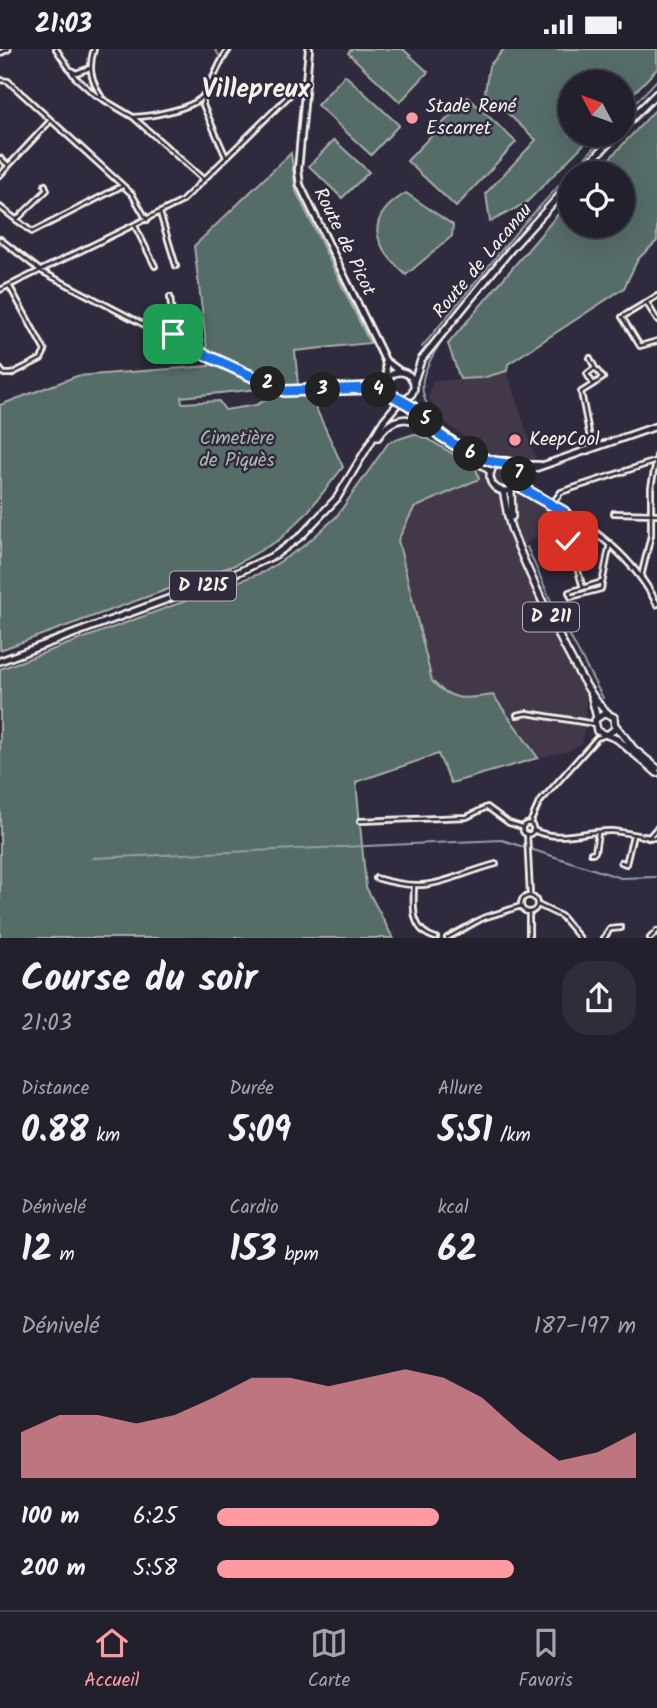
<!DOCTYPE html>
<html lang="fr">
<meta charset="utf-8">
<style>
body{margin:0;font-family:Kalam,sans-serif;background:#2f2d3a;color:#f1f3f6;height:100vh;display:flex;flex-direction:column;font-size:26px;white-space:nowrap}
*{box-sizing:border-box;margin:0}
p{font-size:23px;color:#a3a3aa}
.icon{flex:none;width:38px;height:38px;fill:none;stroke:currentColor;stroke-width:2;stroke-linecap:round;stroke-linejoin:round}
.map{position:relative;height:889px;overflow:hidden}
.sheet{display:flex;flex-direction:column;background:#23202e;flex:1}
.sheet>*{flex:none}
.needle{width:46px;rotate:311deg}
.fabs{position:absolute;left:558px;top:21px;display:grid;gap:14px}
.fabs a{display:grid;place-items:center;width:77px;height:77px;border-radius:50%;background:#23202e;box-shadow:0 7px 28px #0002,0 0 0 2px #403e4a;font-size:35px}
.pin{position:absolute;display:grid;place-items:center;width:60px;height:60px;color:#fff;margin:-30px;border-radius:14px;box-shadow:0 4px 10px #0006}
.km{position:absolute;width:35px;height:35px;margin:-18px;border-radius:50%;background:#222;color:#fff;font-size:19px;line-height:35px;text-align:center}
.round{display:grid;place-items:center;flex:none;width:74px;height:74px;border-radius:28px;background:#2f2d3a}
.head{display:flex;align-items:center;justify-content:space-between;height:119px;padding:0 21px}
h1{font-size:38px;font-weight:700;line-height:52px}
.metrics{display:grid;grid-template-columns:repeat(3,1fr);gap:10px;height:119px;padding:7px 21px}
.metrics div{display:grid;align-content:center}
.metrics b{font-size:35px;font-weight:700}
.metrics small{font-size:19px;font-weight:400}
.metrics p{font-size:19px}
.chart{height:196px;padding:14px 21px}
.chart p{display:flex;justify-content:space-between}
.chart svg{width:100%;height:126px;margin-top:7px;fill:#ff9aa2;opacity:.7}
ul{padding:0 21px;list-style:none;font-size:23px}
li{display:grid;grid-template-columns:112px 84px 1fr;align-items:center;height:52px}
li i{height:18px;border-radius:9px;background:#ff9aa2}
.status{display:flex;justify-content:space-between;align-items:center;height:49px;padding:0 35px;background:#23202e;direction:ltr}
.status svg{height:19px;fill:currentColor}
.tabs{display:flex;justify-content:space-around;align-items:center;height:98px;border-top:2px solid #403e4a;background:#23202e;font-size:19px;color:#a3a3aa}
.tabs a{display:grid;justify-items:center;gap:4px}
.tabs .selected{color:#ff9aa2}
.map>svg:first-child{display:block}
</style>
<div class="status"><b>21:03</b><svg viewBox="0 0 49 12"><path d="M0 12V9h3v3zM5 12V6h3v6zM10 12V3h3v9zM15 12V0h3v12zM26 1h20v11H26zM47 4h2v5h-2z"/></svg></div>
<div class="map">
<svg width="657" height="889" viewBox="0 0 657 889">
<rect width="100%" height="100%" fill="#2f2a3d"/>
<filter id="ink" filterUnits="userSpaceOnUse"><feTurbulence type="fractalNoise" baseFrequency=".0143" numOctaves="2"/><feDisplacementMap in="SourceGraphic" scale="14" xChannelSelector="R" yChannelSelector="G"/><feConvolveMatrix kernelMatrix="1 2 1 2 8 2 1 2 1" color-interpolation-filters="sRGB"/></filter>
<g filter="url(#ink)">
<!-- built -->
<path fill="#433948" d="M507,322L536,411L531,443L564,463L555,482L545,484L519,498L538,542L587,636L583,694L568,702L538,709L493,647L465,650L444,645L432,632L398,491L414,459L479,430L476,419L486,401L454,381L439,367L429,349L432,332L482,329Z"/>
<!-- green -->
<path fill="#576c67" stroke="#a6aea8" stroke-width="2" d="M352,0H403L428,23L400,53L348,4Z
M504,0H657V20L623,55V33H570V86H593L526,154L490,173L486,144L536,91L485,43L489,17Z
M345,26L399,76L371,106L317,56Z
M468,48L516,93L456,158L407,112Z
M657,59V192L638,210L624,239L508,315L507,322L482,329L460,330L448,295L570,151V177H623V124H596Z
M334,91L369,123L342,149L309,117Z
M291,104L296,142L370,294L295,302L298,336L181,348L182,354L219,352L225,361L256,356L270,349V346L309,344L343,418L306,465L279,491L235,516L0,601V356L77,327L209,317L194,197Z
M406,144L453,176L452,187L406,226C374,197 362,170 406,144Z
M414,385L428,390L476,419L479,430L414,459L398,491L432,632C452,653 465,650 493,646L538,709L451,734L438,705L356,733L366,838L393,889H0V620L264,523L305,496L336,468L389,393Z"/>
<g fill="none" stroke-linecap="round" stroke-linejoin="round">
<!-- stream -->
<path stroke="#929fa7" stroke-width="2" d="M305,15L306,0
M213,33L233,0
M201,45L220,8L215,0
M206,46L211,38
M623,67L657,31
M623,85L657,50
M586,124L622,86
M422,298L518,181L606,86
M443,377C429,363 418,346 424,326C437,281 536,179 570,141
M527,498L550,550L603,649
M624,702L657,727
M93,809L502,791L621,829L657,828"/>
<defs>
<path id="minor" d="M56,0L75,28L94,45L133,68L204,131
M94,0C88,19 91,31 101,47
M71,21L76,24L90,19
M0,31L8,32L132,145L147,171
M203,48V56L226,108
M133,68C149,68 191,60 202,48C214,35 217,14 229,0
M0,109L8,116
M0,126L51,71
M0,158L32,183L122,137
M160,164L176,217
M16,171L47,141L45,136
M135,177L155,217
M0,190L41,222L206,308L284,343L371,339L387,332
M0,241L181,153L302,34H306
M657,247L622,268L640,297L657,292
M170,248L174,282L171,290
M647,254L657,271
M590,309L595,319
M0,320L4,325H11L41,310L45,302L10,238
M371,339L388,344
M592,399L581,343L603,329L595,319L587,325L593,335
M552,455L561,443L656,412
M564,463L555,482L570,494L583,539
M614,464L657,465
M641,528L651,486V438L657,407
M602,533L569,543L571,548L601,540L610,494
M517,666L527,664L595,675
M360,772L467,768L487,758L509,774L522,778
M530,774L539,754L597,689L606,686
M522.5 780a5.5 5.5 0 1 1 11 0a5.5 5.5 0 1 1-11 0Z
M533,781C561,794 584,781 612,782C627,783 642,788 657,789
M527,785L530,846
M648,789L657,779
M591,804L595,803L598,784
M621,813L626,815L633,786
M376,829C433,846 444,829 496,815
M414,838C413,859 411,882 436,889
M521 855a8 8 0 1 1 16 0a8 8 0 1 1-16 0Z
M538,856L561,867L580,889
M529,864V889
M447,889L483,869L521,857
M604,889L610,880L621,879
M650,889L657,882"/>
<path id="tertiary" d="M0,4L8,0
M519,431L524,440
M515,439C527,439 539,448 550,454C594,479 634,509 657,555"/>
<path id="secondary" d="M309,0L298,121L300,136L385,311L388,330
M386,312L401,323
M515,416H540
M519,429L530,421L657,377"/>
<path id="primary" d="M623,78L657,44
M580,124L616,86
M386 337a14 14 0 1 1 28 0a14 14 0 1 1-28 0Z
M414,332L421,311L511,200L570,135
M402,352L491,423
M378,388C392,366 413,365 431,382
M477,408L498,414
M490 427a15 15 0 1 1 30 0a15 15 0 1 1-30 0Z
M511,441L512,468
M503,442C506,454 507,467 511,479C523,513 583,647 608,664
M0,612L230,527L275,506L301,487L337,449L384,371L400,352
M592,649L597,669
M616,677L634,700L657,719
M607,686L615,680L614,668L605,664L595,671L597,682L617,690L657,724"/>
</defs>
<!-- minor casing -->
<use href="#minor" stroke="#f4f1e8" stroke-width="8"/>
<!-- tertiary casing -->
<use href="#tertiary" stroke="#f4f1e8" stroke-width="9"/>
<!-- secondary casing -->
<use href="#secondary" stroke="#f4f1e8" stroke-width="10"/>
<!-- primary casing -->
<use href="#primary" stroke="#f4f1e8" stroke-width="10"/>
<!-- minor -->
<use href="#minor" stroke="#2f2a3d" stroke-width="2.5"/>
<!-- tertiary -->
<use href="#tertiary" stroke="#2f2a3d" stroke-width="3.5"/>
<!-- secondary -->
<use href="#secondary" stroke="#2f2a3d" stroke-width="4.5"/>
<!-- primary -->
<use href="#primary" stroke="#2f2a3d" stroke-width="5"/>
</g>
</g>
<g fill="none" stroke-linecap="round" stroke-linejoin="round" filter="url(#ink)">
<defs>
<path id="route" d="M173,285L171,290L284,342L371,339L388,344L411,357L440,386L468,404L494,413L515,416L524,440L564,463L555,482L568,492"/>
</defs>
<!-- route casing -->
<use href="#route" stroke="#fff" stroke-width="14"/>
<!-- route -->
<use href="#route" stroke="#1a73e8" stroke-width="9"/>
</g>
<!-- markers -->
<g fill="#ff9aa2" stroke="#2f2a3d" stroke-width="2.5">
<circle cx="412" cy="69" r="7"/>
<circle cx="515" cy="391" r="7"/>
</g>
<g text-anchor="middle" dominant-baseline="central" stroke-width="5" stroke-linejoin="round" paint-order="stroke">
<!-- shield labels -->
<g fill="#2f2a3d" stroke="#b9b5b5" stroke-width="2">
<rect x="170" y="522.5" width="66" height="29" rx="5"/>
<rect x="523" y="553.5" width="56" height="29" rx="5"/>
</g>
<g font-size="18" font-weight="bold" fill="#f4f1e8">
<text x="203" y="537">D 1215</text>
<text x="551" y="568">D 211</text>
</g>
<!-- poi labels -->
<g font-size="19" fill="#f4f1e8" stroke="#2f2a3d" text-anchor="start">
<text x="426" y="58">Stade René<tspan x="426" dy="22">Escarret</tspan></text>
<text x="529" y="391">KeepCool</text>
</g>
<!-- street labels -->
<g font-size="19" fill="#f4f1e8" stroke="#2f2a3d">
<text transform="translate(344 193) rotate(64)">Route de Picot</text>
<text transform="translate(483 212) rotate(-50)">Route de Lacanau</text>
</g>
<!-- park labels -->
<g font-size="19" fill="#adb5ae" stroke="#2f2a3d">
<text x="237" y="390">Cimetière<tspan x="237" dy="22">de Piquès</tspan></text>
</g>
<!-- district labels -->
<g font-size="26" font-weight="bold" fill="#f4f1e8" stroke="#2f2a3d">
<text x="256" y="41">Villepreux</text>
</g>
</g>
</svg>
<div class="fabs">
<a><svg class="needle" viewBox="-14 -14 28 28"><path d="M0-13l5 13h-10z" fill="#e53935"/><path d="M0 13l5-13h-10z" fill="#a3a3aa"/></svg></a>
<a><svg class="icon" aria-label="locate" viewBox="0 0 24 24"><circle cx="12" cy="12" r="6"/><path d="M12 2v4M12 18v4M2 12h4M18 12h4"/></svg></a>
</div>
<div class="pin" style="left:173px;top:285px;background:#1e9e55"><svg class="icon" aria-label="arrive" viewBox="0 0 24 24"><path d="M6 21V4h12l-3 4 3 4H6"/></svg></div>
<div class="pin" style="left:568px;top:492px;background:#d93025"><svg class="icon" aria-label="check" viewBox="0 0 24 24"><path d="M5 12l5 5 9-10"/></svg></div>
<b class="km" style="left:268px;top:335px">2</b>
<b class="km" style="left:323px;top:341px">3</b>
<b class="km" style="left:379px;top:341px">4</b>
<b class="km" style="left:426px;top:371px">5</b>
<b class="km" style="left:471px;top:405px">6</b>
<b class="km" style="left:519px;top:425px">7</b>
</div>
<section class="sheet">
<div class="head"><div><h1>Course du soir</h1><p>21:03</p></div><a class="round"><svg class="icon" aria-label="share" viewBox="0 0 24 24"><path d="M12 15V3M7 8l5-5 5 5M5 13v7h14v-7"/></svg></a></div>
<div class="metrics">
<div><p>Distance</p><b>0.88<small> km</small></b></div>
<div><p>Durée</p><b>5:09</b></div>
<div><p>Allure</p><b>5:51<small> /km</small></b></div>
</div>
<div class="metrics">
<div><p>Dénivelé</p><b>12<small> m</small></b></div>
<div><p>Cardio</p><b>153<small> bpm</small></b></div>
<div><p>kcal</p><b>62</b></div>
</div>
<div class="chart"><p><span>Dénivelé</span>187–197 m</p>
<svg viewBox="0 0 160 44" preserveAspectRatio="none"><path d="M0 44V28L10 22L20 22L30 25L40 22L50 16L60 9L70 9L80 12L90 9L100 6L110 9L120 16L130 28L140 38L150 35L160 28V44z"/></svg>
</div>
<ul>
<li><b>100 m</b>6:25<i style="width:53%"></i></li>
<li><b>200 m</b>5:58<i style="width:71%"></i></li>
</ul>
</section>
<nav class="tabs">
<a class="selected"><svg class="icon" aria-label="home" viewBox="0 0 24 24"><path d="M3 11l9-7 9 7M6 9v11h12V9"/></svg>Accueil</a>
<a><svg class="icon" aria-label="map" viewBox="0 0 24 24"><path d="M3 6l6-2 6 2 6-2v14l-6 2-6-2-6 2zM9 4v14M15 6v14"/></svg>Carte</a>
<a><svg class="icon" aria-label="saved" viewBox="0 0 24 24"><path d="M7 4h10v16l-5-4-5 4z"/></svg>Favoris</a>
</nav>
